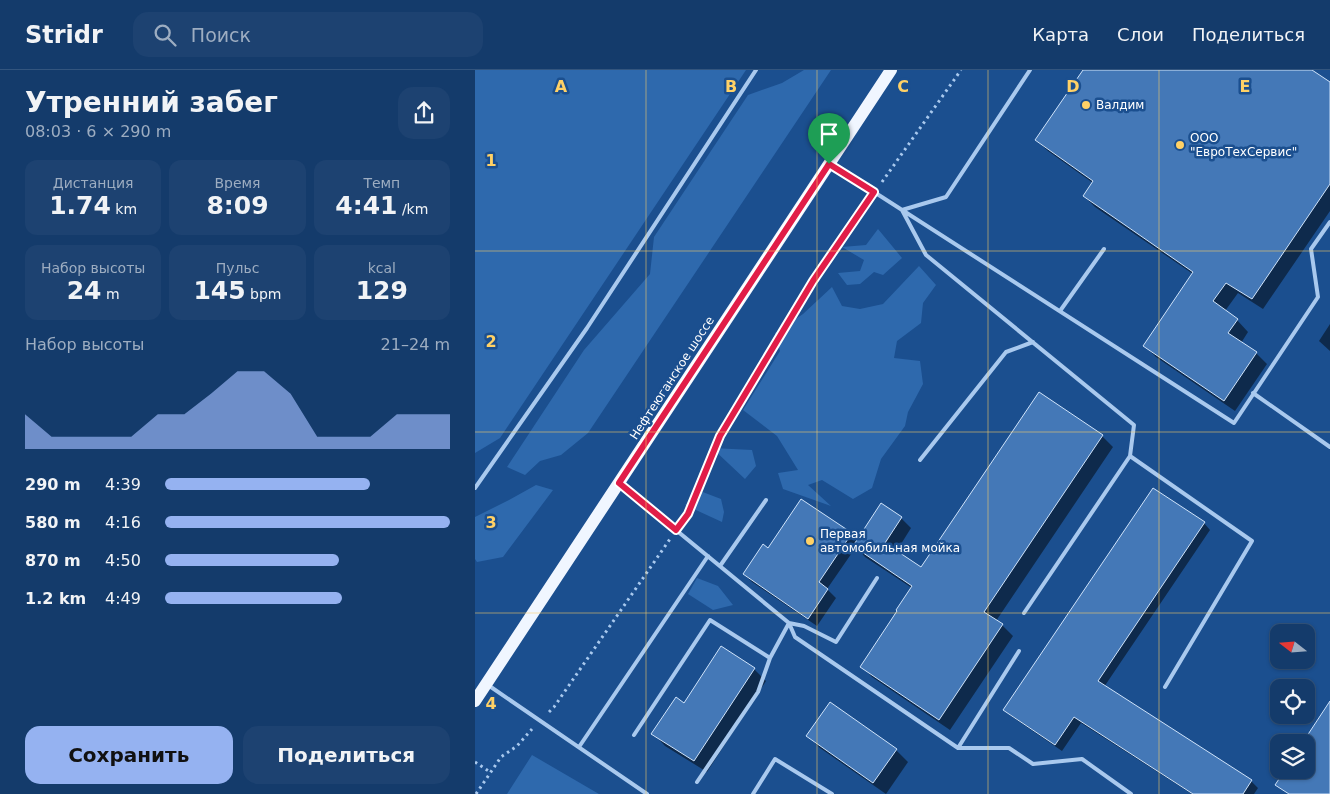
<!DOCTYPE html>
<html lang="ru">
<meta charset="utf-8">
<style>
body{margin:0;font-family:"DejaVu Sans",sans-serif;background:#1d4271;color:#f1f3f6;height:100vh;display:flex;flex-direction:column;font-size:19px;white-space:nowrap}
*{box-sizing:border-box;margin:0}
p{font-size:16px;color:#9dadc1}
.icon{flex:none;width:28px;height:28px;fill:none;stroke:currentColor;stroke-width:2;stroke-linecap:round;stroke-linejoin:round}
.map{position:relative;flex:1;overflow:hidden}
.side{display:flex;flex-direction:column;background:#143b6b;width:475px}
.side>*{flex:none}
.needle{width:32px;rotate:287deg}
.buttons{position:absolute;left:795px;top:554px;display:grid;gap:10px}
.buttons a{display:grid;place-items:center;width:45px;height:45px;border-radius:10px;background:#143b6b;box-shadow:0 1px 4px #0004,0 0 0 1px #33557e;font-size:25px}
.pin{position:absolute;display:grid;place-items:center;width:42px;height:42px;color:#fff;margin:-51px -21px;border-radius:50% 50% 50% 0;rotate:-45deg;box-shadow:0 0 5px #0007}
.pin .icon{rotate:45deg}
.round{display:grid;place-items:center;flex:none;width:52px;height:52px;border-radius:15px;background:#1d4271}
.head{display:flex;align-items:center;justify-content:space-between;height:85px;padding:0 25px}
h1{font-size:28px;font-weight:700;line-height:38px}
.stats{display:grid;grid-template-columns:repeat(3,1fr);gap:8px;height:85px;padding:5px 25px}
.stats div{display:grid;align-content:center;border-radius:12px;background:#1d4271;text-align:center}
.stats b{font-size:25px;font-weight:700}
.stats small{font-size:14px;font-weight:400}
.stats p{font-size:14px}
.chart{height:140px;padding:10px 25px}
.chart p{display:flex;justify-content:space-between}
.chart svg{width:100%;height:90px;margin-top:5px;fill:#95b2f1;opacity:.7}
.button{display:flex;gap:10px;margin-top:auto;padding:10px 25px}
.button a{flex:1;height:58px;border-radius:15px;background:#95b2f1;color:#111;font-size:20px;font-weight:700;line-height:58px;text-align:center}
.button a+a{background:#1d4271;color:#f1f3f6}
ul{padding:0 25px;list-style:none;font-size:16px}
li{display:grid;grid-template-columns:80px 60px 1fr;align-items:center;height:38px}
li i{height:12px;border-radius:6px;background:#95b2f1}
header{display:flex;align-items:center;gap:30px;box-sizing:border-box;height:70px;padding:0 25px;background:#143b6b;border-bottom:1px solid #33557e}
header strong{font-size:24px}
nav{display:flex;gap:28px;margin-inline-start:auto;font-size:18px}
.search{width:350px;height:45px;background:#1d4271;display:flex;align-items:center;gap:12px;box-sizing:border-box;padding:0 18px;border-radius:15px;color:#9dadc1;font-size:19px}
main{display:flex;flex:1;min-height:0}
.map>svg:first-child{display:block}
</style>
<header>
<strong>Stridr</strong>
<div class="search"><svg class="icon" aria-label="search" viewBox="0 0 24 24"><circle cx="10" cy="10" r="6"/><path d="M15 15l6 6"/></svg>Поиск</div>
<nav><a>Карта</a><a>Слои</a><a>Поделиться</a></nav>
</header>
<main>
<section class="side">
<div class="head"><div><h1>Утренний забег</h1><p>08:03 · 6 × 290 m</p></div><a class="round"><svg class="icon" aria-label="share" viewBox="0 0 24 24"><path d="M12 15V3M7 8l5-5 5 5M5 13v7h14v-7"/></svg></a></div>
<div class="stats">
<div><p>Дистанция</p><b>1.74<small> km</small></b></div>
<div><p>Время</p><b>8:09</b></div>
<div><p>Темп</p><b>4:41<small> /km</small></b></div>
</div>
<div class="stats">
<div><p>Набор высоты</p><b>24<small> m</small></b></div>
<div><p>Пульс</p><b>145<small> bpm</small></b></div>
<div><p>kcal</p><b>129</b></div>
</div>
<div class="chart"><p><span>Набор высоты</span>21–24 m</p>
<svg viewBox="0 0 160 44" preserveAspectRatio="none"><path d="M0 44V27L10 38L20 38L30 38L40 38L50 27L60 27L70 17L80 6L90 6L100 17L110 38L120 38L130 38L140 27L150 27L160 27V44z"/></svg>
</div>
<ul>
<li><b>290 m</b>4:39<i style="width:72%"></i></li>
<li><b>580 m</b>4:16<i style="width:100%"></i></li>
<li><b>870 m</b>4:50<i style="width:61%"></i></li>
<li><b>1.2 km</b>4:49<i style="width:62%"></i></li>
</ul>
<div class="button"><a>Сохранить</a><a>Поделиться</a></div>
</section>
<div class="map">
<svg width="855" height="724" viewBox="0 0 855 724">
<rect width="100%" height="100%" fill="#1b4f8f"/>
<!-- green -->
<path fill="#2e69ad" d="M0,0H271L25,368L0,383Z
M329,0H356L113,363L86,385L65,391L50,405L32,397L109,280L175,204L179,167L273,25L307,13Z
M403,159L427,188L408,205L399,202L385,214L372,215L363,203L385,201L389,190L367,177L391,175Z
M444,196L461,215L448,233L446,253L422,271L419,288L445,291L448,314L433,342L430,356L406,389L397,418L378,429L347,410L333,415L356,436L308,419L303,403L323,400L302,366L268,340L305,281L300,263L328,244L357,217L367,236L385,239L408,234Z
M237,378L277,380L281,396L270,409Z
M61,415L78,420L28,487L2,492L0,489V447L34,430Z
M225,421L246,429L249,442L247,452L210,435Z
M222,508L243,516L258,535L238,540L213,524Z
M57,685L124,724H32Z"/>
<!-- shadow -->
<path fill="#0007" d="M610,0H834L855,14V141L788,239L763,223L750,241L762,250L773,262L766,273L781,283L792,294L760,341L681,287L670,276L718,204L620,137L609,126L618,113L573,81L561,70Z
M855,254V281L844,271Z
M627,366L638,377L521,551L527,555L538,566L475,660L397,607L387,596L437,518L390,487L381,477L352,519L361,528L342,556L277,512L269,504L293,480L376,464L383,471L426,448L436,458L421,482L446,499Z
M729,453L735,460L629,617L776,711L783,718L779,724H717L606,653L587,681L536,646L530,640Z
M279,599L291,611L232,702L190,676L178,663L210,635Z
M355,634L421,680L433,692L411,724L345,678L333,666Z"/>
<!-- building -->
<path fill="#4478b7" stroke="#cfe3fa" d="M608,0H837L855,12V114L777,229L751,213L738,231L763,249L753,263L782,282L749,331L668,276L718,202L608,126L618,111L560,70Z
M564,322L628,365L509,542L528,554L464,650L385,597L422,541L421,540L437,516L378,476L406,433L427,447L410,473L446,497Z
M678,418L730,452L623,611L777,710L768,724H718L599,647L580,675L528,640Z
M326,429L377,463L344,512L353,519L333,549L268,504L288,474L293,478Z
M246,576L280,598L219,691L176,664L201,627L209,633Z
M855,631V724H814L800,715L810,700H831V672H828Z
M355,632L422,679L398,713L331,666Z"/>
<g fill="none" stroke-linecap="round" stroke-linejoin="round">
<!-- path -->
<path stroke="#a9c9ee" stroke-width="3" stroke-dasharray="2.5 4" stroke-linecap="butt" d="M407,112L486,0
M207,451L213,444L245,366L338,211L393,131
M74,642L79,637L195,469
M0,692L15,702
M1,724L26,687L42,676L57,659"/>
<!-- lane -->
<path stroke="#a9c9ee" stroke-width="4" d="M555,0L471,127L427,140L451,185L659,355L655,386L777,471L690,617
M357,95L759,353L843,227L836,179L855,152
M585,241L629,179
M778,323L855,377
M445,390L531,282L558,272
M145,414L314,553L320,567L483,678H534L558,694L607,689L656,724
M0,418L112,258L281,0
M245,496L291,430
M549,543L655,386
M314,553L329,556L361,572L402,508
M13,615L172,724
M159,665L235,550L295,588
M104,677L233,486
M483,678L544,581
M222,712L283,622L295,588L314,553
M278,724L300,689L357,724"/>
<!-- primary -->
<path stroke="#f0f6ff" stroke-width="12" d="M0,631L416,0"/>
</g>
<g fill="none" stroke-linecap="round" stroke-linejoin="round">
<defs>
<path id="route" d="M354,94L399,122L338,211L245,366L213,444L201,460L144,413Z"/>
</defs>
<!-- route casing -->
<use href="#route" stroke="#fff" stroke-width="10"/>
<!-- route -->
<use href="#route" stroke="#e11d48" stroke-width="6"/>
</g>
<!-- grid -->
<path fill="none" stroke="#ffd166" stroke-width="1" stroke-opacity="0.55" d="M171,0V724M342,0V724M513,0V724M684,0V724M0,181H855M0,362H855M0,543H855"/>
<!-- markers -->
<g fill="#ffd166" stroke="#1b4f8f" stroke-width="2">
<circle cx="611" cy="35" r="5"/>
<circle cx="705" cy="75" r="5"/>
<circle cx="335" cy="471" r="5"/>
</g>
<g text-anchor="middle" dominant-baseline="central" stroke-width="5" stroke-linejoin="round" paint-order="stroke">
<!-- poi labels -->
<g font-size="12" fill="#fff" stroke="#1b4f8f" text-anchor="start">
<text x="621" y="35">Валдим</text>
<text x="715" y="68">ООО<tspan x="715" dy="14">"ЕвроТехСервис"</tspan></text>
<text x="345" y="464">Первая<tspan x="345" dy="14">автомобильная мойка</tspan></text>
</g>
<!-- street labels -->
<g font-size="12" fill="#fff" stroke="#1b4f8f">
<text transform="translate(197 308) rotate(-57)">Нефтеюганское шоссе</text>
</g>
</g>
<g font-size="16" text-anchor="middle" font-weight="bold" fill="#ffd166" stroke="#1b4f8f" stroke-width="5" stroke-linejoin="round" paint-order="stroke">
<text x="86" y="22">A</text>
<text x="256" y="22">B</text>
<text x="428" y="22">C</text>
<text x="598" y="22">D</text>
<text x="770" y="22">E</text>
<text x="16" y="96">1</text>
<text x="16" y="277">2</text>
<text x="16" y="458">3</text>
<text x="16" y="639">4</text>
</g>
</svg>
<div class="buttons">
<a><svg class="needle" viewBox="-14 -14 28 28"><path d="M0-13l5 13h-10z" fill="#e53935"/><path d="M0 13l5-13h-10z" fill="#9dadc1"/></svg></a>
<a><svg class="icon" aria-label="locate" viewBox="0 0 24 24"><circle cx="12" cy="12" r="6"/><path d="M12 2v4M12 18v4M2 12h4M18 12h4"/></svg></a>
<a><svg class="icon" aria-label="layers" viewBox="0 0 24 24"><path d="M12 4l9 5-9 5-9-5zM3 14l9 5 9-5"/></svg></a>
</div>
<div class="pin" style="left:354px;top:94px;background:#1e9e55"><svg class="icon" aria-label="arrive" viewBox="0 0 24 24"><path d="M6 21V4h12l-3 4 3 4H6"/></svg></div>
</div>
</main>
